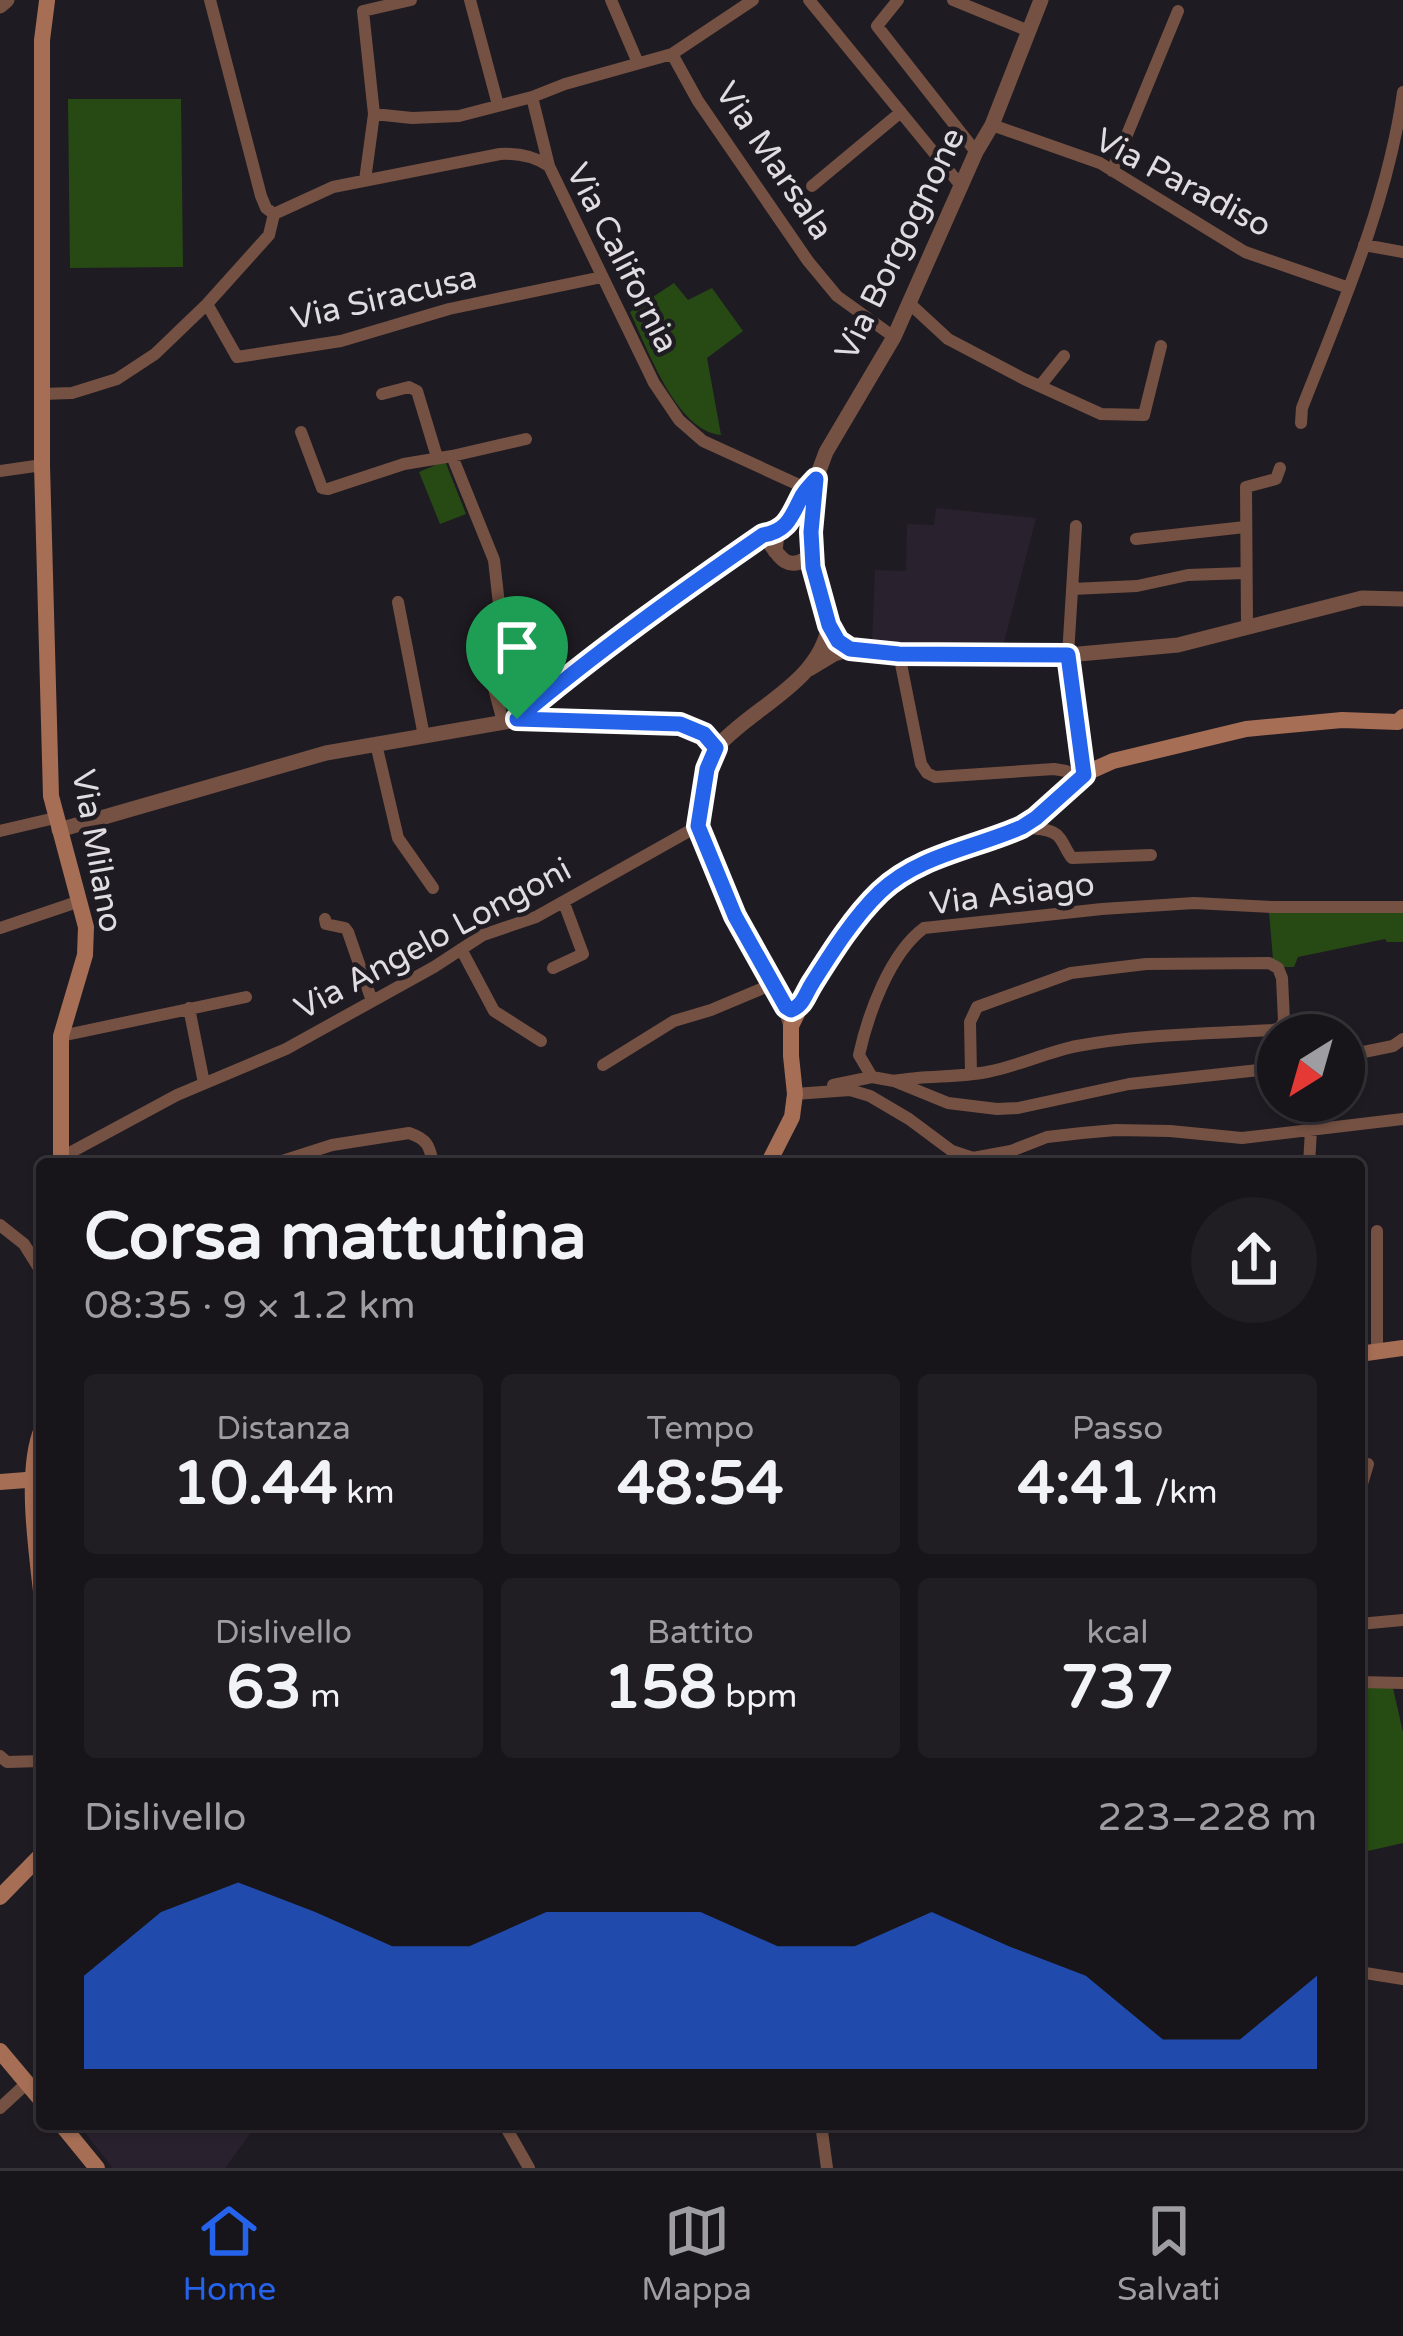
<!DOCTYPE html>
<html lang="it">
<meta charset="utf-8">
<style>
body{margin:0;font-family:"Varela Round",sans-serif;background:#201d23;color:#f1f3f6;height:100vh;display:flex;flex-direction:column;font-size:45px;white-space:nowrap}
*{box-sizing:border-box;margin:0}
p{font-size:39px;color:#9e9ea2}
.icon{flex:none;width:66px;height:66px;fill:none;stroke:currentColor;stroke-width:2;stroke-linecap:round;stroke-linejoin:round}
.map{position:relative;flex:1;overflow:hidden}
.side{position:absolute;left:36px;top:1158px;width:1329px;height:972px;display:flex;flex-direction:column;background:#17141a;border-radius:12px;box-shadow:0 3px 9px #0004,0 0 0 3px #363339}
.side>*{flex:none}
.needle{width:78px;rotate:217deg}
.fabs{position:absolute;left:1257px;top:1014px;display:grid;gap:24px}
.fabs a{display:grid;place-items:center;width:108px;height:108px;border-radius:50%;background:#17141a;box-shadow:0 3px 9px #0004,0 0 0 3px #363339;font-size:60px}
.pin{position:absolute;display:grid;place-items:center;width:102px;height:102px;color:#fff;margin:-123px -51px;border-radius:50% 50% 50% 0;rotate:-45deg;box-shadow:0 0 12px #0007}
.pin .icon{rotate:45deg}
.round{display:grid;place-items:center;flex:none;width:126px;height:126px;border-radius:63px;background:#201d23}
.headline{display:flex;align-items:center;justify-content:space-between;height:204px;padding:0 48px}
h1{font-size:66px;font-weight:700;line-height:90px}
.figures{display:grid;grid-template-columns:repeat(3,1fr);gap:18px;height:204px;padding:12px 48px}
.figures div{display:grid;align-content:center;border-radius:12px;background:#201d23;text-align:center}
.figures b{font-size:60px;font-weight:700}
.figures small{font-size:33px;font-weight:400}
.figures p{font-size:33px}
.chart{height:336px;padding:24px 48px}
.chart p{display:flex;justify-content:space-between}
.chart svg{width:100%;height:216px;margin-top:12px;fill:#2563eb;opacity:.7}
.menu{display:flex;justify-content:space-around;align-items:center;height:168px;border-top:3px solid #363339;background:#17141a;font-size:33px;color:#9e9ea2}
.menu a{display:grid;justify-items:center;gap:6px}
.menu .active{color:#2563eb}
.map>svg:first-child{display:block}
</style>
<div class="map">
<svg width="1403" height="2168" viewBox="0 0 1403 2168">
<rect width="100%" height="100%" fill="#1f1b22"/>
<!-- built -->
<path fill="#29222e" d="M936,508L1036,518L1002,650L872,643L875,570L906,571L907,524L934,525Z
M81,2124H257L225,2168H113L79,2125Z"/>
<!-- green -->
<path fill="#274a15" d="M68,99H181L183,267L70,268Z
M674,283L688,300L712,288L743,331L707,358L721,435C676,431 648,349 630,312Z
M445,461L466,514L440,524L419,472Z
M1269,912L1403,913V942H1387L1385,939L1298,957L1294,967H1283L1273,959Z"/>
<!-- forest -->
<path fill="#264b13" d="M1359,1682L1392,1684L1403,1732V1843L1359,1853Z"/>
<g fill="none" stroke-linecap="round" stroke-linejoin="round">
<!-- minor -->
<path stroke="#745142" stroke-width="12" d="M210,0L261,196L266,208L274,214
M470,0L498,105
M611,0L638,63
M809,0L962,187
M898,0L877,26L976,152
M953,0L1029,31
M672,54L698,101L808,261L837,296L894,337
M532,97L549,166
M374,114L412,118L459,116L532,97L565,84L672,54L753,0
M992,125L1100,163L1245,252L1349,288
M1112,171L1178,11
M365,180L374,114L363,11L411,0
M812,186L901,112
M274,214L333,187L500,154C518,153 534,156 549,166L654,383L679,420L703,441L799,485L809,494
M1364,245L1403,252
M909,303L948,339L1024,379L1101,414L1144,415L1161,346
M207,304L237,357L341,341L449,309L602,277
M1040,386L1064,356
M42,394L72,393L117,379L155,354L207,304L269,235L274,214
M382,394L409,387L417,391L437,457
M1301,423L1302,408C1342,306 1388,201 1403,92
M301,432L322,488L328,489L404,464L452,456
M0,471L42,465
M1076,526L1068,655L1084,774
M1136,539L1245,527
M1072,589L1137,586L1188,575L1245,573
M398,602L424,736
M1247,625L1246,487L1276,479L1280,468
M899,654L921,764L927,773L935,777L1054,769L1066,771L1071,775L1072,785
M517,720L680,724L703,734L716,749
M503,722L491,677L500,613L494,560L452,456L526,439
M376,744L398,838L433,888
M1024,827C1034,829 1051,828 1058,836C1064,842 1066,851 1072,858L1151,855
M0,831L55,818
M325,919L326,924L345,928L348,932L372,1001
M0,928L80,901
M461,949L494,1011L541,1041
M553,968L583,954L564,903
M189,1008L204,1083
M61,1036L246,997
M1344,1056L1393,1046L1403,1039
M603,1065L674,1021L711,1010L773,984
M872,1077L859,1055C868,1014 890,953 924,928L1102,909L1194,903L1273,907H1403
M894,1081C925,1075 956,1078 987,1072C1018,1066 1047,1052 1077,1046C1141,1034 1208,1034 1273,1030L1280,1028L1284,1021L1282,978L1278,968L1269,963L1146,964L1071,973L977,1007L970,1022L971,1074
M833,1085L872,1077L894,1081L948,1103L997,1109L1018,1108L1129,1084L1278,1068
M795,1094L850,1090L870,1096L909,1119L952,1151L973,1158L1011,1151L1047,1137L1082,1133L1116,1130L1170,1131L1242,1138L1403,1119
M62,1157L177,1095L286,1049L434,967L483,935L536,917L698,826
M273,1164L332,1145L409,1133C427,1139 430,1146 433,1164
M1309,1164L1311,1130
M0,1225L24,1244L42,1273
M1377,1231V1352
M1359,1509L1362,1484L1368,1464
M1359,1624L1403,1620
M1359,1682L1403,1683
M0,1756L7,1762L42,1761
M1359,1972L1403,1979
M0,2108L27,2083
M504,2124L529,2168
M821,2124L827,2168"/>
<!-- tertiary -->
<path stroke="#745142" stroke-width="15" d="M0,6L7,0
M771,545C780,558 788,570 806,559L812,549
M775,551L777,534L794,516L803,495L814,481
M850,649L833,635L813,567L811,533L816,479L826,452L894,337L976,152L992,125L1041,0
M809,669L834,654L850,649L899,654L1011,657L1068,655L1178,645L1362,598L1403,599
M59,830L326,753L517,720L563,680L655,612L763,535L778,532
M791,1026L784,1003L735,916L698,826C699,802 702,765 718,746C754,706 819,683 829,625"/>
<!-- secondary -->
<path stroke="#a56e55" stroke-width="16" d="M47,1L42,40V465L51,796L86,927L85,955L61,1036V1164
M768,1164L792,1117L795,1094L791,1056V1026L811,985L866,906L896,878L914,867L1022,827L1036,818L1084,774L1113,761L1246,729L1342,720L1398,722L1403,717
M1359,1354L1403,1348
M42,1429C24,1471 37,1553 42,1600
M0,1482L26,1480
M0,1897L42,1854
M0,2051L42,2101
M61,2124L97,2168"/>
<!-- secondary-bridge -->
<path stroke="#a56e55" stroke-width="16" d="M26,1480L42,1479"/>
</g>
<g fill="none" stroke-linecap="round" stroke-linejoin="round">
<defs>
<path id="route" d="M816,479L811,532L813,567L829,625L838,641L850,649L899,654L1068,655L1084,775L1036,818L1022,827C975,848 919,855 880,892C854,917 832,952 813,982C805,994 804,1005 791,1010L786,1007L735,916L698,826L707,769L716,748L704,734L680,724L517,719C595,653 679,593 763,535C789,531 792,514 803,494C803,493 815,480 816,479Z"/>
</defs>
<!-- route casing -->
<use href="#route" stroke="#fff" stroke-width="24"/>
<!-- route -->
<use href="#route" stroke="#2563eb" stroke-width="15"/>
</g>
<g text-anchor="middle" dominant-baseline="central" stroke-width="9" stroke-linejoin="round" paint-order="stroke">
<!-- street labels -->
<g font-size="33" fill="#e0dde2" stroke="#1f1b22">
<text transform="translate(774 161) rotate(56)">Via Marsala</text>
<text transform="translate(1183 183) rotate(28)">Via Paradiso</text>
<text transform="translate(900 244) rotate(-64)">Via Borgognone</text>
<text transform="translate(622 258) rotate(63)">Via California</text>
<text transform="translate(384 298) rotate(-13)">Via Siracusa</text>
<text transform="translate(97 851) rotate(80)">Via Milano</text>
<text transform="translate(1012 894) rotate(-7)">Via Asiago</text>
<text transform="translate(433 939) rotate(-28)">Via Angelo Longoni</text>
</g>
</g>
</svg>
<div class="fabs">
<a><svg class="needle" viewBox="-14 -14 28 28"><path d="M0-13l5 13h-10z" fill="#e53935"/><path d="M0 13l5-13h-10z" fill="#9e9ea2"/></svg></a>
</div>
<div class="pin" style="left:517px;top:719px;background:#1e9e55"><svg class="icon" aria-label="arrive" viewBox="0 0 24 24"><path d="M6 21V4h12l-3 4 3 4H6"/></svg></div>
<section class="side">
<div class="headline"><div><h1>Corsa mattutina</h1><p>08:35 · 9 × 1.2 km</p></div><a class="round"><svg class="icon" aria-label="share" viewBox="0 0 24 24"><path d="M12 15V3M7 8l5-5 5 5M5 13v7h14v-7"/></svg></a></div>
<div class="figures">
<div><p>Distanza</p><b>10.44<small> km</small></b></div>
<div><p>Tempo</p><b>48:54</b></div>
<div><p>Passo</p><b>4:41<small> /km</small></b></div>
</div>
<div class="figures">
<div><p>Dislivello</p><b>63<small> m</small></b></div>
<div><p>Battito</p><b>158<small> bpm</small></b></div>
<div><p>kcal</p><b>737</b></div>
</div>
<div class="chart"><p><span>Dislivello</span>223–228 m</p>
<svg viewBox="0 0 160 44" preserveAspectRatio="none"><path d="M0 44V25L10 12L20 6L30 12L40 19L50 19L60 12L70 12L80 12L90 19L100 19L110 12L120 19L130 25L140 38L150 38L160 25V44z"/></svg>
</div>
</section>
</div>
<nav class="menu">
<a class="active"><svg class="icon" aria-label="home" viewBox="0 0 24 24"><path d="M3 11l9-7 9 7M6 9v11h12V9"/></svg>Home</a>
<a><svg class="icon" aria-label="map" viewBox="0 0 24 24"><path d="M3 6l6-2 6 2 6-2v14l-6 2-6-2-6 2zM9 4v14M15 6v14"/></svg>Mappa</a>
<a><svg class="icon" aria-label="saved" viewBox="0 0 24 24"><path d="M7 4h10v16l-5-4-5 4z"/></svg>Salvati</a>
</nav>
